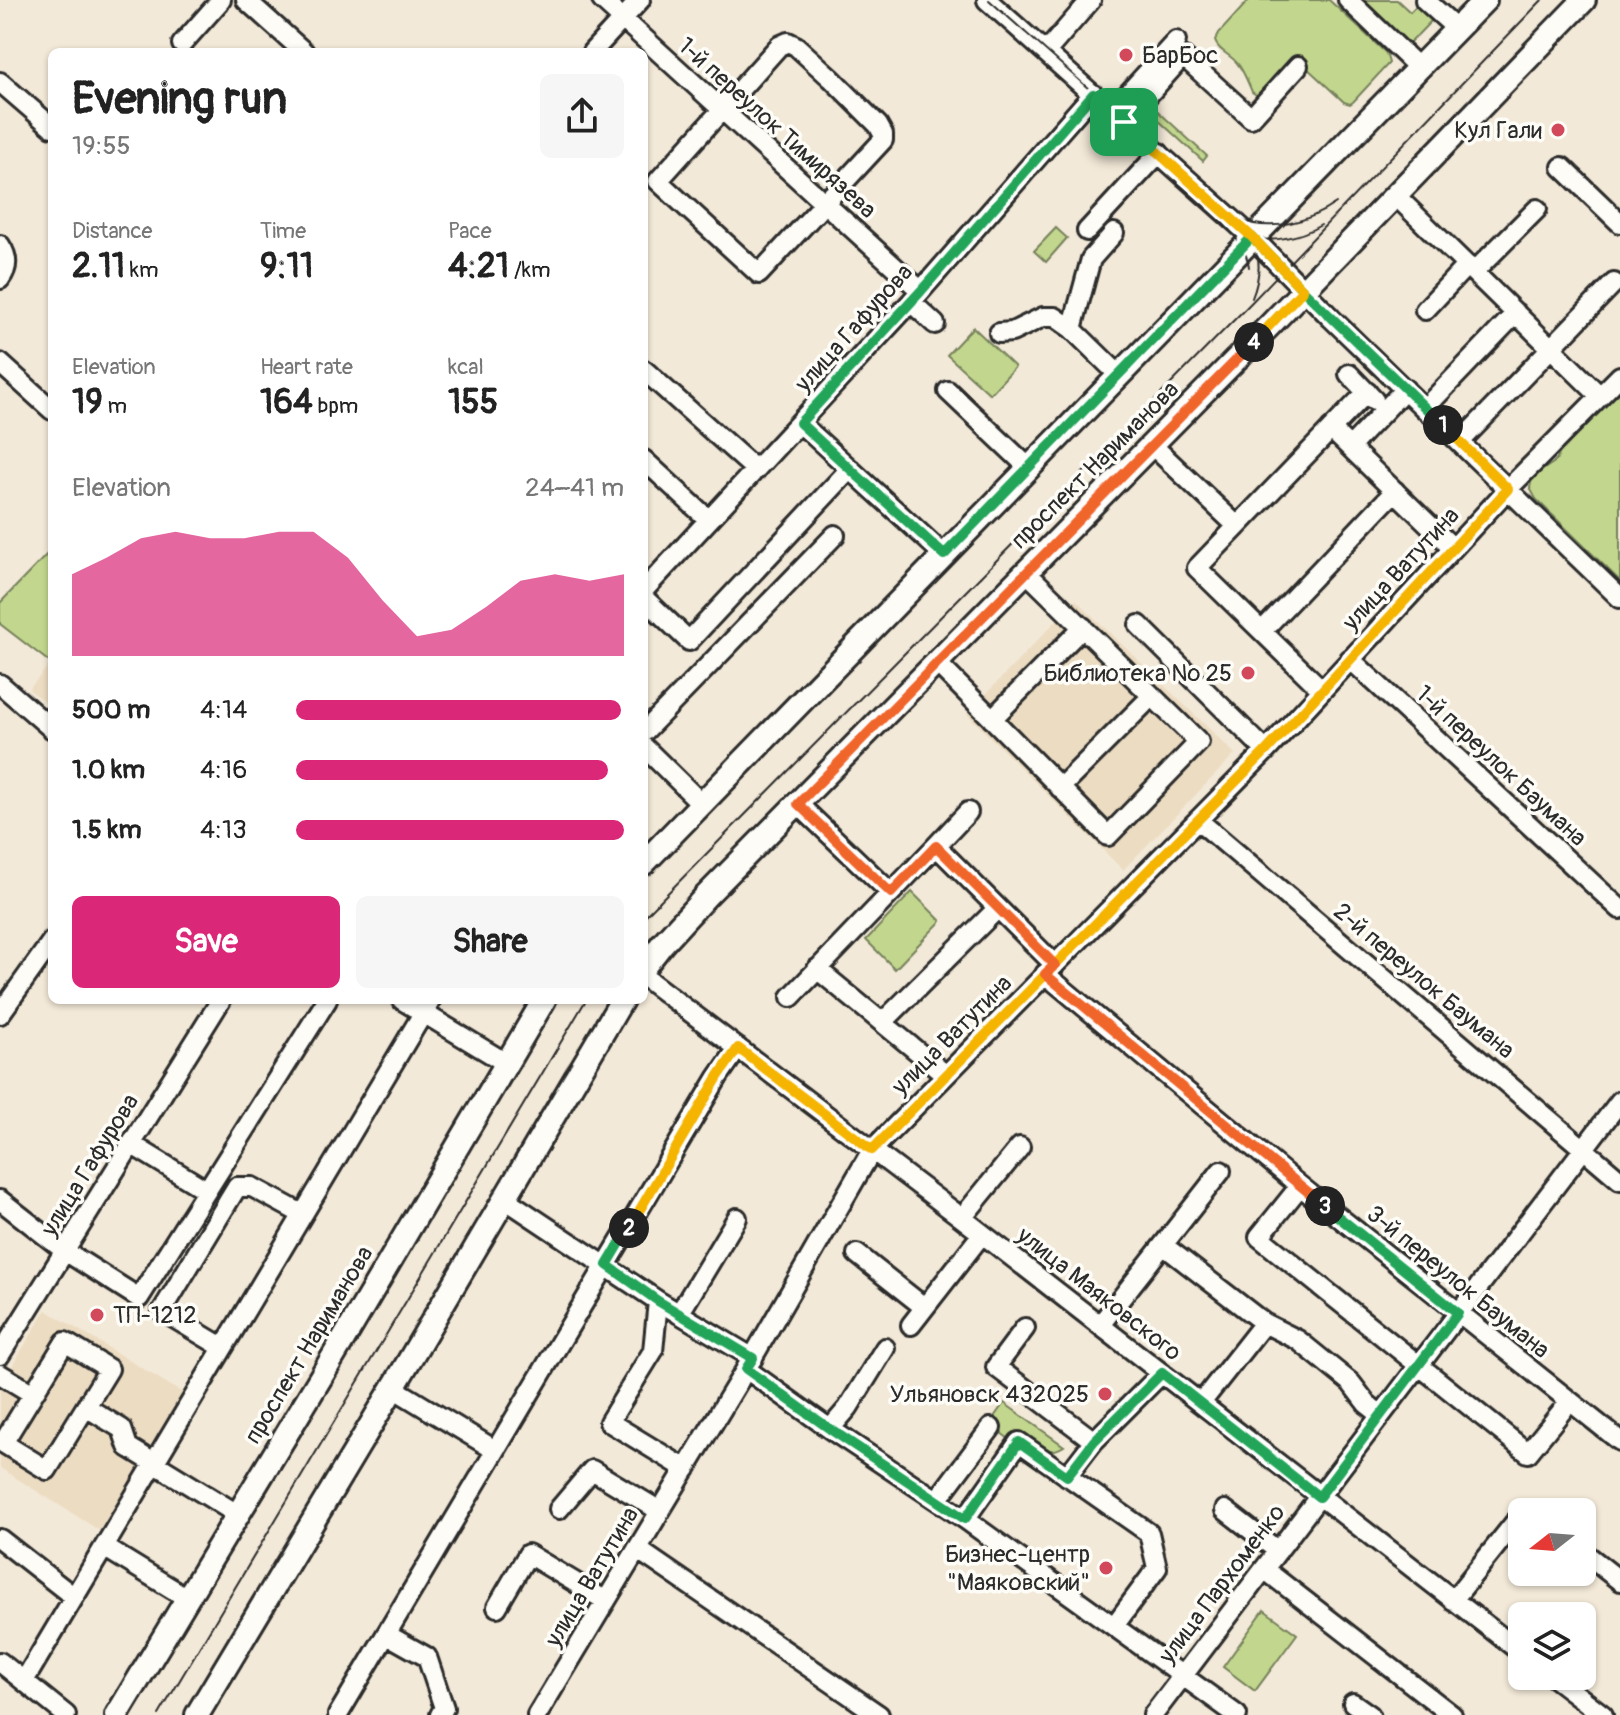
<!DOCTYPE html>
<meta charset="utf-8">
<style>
body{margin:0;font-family:Pangolin,sans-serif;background:#f6f6f6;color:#222;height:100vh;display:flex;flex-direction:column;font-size:30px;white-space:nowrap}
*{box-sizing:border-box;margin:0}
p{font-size:26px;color:#767676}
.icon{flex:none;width:44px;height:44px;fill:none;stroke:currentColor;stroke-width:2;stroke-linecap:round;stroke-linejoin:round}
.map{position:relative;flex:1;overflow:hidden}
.sheet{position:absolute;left:48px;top:48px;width:600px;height:956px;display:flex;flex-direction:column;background:#fff;border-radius:12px;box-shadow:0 2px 6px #0004}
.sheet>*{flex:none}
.needle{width:52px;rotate:253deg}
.controls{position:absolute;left:1508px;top:1498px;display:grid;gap:16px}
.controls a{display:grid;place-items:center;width:88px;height:88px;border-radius:12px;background:#fff;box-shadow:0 2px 6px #0004;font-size:40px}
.pin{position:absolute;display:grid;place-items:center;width:68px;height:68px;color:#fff;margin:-34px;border-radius:16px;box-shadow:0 4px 12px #0006}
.km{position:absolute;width:40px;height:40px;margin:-20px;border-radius:50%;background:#222;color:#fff;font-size:22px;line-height:40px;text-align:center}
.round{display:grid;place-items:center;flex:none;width:84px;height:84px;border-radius:12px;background:#f6f6f6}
.head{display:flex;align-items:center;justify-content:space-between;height:136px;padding:0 24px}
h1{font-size:44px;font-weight:700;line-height:60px}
.figures{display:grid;grid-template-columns:repeat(3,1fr);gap:12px;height:136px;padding:8px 24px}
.figures div{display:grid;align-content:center}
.figures b{font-size:34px;font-weight:700}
.figures small{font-size:22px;font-weight:400}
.figures p{font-size:22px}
.chart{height:224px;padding:16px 24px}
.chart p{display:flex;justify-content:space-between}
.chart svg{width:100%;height:144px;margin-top:8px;fill:#db2777;opacity:.7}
.action{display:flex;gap:16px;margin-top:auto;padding:16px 24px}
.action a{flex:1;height:92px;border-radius:12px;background:#db2777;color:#fff;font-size:32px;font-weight:700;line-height:92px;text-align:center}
.action a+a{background:#f6f6f6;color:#222}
ul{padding:0 24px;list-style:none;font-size:26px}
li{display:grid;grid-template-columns:128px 96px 1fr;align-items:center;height:60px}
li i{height:20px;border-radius:10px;background:#db2777}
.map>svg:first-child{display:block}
</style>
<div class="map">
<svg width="1620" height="1715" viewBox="0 0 1620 1715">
<rect width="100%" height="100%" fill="#f3e9d8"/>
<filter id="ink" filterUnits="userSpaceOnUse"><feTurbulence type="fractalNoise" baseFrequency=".0125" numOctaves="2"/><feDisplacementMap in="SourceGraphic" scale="16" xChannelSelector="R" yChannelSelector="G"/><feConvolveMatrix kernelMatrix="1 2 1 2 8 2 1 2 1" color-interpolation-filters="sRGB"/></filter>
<g filter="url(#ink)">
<!-- built -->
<path fill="#ecdcc2" d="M1076,600L1235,754L1123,870L967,714Z
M51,663L52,664V709L29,689Z
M46,1310L186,1395L102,1532L0,1468V1386Z"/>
<!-- green -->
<path fill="#c2d78d" stroke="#76815c" stroke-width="2" d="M1249,0H1329L1386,53L1389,63L1353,102L1350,104L1344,102L1306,67L1262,96H1258L1252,92C1248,83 1244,71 1237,63C1230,54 1218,51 1215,41L1219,33Z
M1357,0H1397L1410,12L1417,5L1432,20L1406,47Z
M1150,104L1207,156L1203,161L1146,109Z
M1056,228L1067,238L1046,262L1034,251Z
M973,327L1015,367L990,394L947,355Z
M1620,385V581L1536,499L1530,488L1532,477L1556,461L1565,441Z
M52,549V664L0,624V603Z
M912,892L941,921L895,969L866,940Z
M1004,1403L1064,1446C1045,1458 1031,1443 1016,1431L1009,1439L989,1424Z
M1264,1610L1297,1634L1255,1691L1223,1667Z"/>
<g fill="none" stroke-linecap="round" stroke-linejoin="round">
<defs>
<path id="minor" d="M246,0L304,52
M602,0L921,291
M987,0L1252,237L1331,318L1620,598
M1348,0L1419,68
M1425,0L1457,29
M788,42L796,46L831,78L878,125L883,134V140L759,274L658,181L779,46Z
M182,44L221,0
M592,52L640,0
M1046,52L1091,0
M0,82L52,127
M1112,111L1176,41
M1124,122L1183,56L1251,118L1298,66
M1562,167L1620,223
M1395,195L1600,396
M1087,231L1159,153
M0,245C8,257 9,267 0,279
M1474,272L1537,209
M911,302L935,324
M1425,310L1467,265
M1072,329L1091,259L1114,233
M999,333L1012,332L1043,317H1055L1072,329L1119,375
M0,363L52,410
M644,370L756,470
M1349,374L1374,400
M948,391L1029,468
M1425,408L1516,313
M800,423L944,555
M1331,429L1453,548
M1460,442L1614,283
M1152,445L1237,526
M1350,447L1405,389
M644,460L709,520
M644,590L911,302L1093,94
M644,598L689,641L850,469
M1139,625L1266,751
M1262,631L1395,491
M1350,659L1620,909
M937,663L1108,836L1199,742L1026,572
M0,684L52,729
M1322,690L1197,568L1367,392
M992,719L1083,627
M644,732L835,535
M644,747L701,803
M1060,788L1152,696
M798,804L891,893
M968,812L936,846L998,908
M1198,820L1620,1180
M817,969L946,1075
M1045,974L1300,1186L1620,1441
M644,977L962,1218L1522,1653
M791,997L936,846
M402,1000L506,1063
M0,1014L52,941
M883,1022L998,908L1055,965
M131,1144L206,1190
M1221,1171L1163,1245L1264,1323L1298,1340L1351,1383L1367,1404L1381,1415
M1300,1186L1259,1237L1528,1453L1570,1401
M505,1199L658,1301L753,1358
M0,1200L65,1251L139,1298L327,1000
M962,1218L1020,1147
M857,1254L924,1307
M658,1301L653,1351L609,1422L686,1469
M679,1314L737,1218
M911,1325L982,1234
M1100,1325L1163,1245
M1025,1328L996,1367L1094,1441
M65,1342L109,1369L47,1470L3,1443Z
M222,1347L162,1311L237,1187H252L302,1214
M0,1355L221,1000
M746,1369L830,1429L965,1519L1237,1715
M0,1374L33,1394
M393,1388L495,1450
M1201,1403L1264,1323
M86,1407L122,1429L128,1447L237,1514
M830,1429L848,1408L885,1348
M1067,1476L1094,1441L1162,1373
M937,1500L991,1428
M559,1509L592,1470L660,1511
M1225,1510L1278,1551
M965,1519L1019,1442L1149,1533L1157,1568L1114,1626
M0,1539L74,1597
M104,1547L187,1598
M637,1549L879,1715
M1582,1551L1620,1581
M1264,1569L1452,1715
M1453,1600L1516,1521L1522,1522
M497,1607L528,1554L606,1601
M386,1634L427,1657L444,1708L440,1715
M0,1662L66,1715
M1552,1676L1603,1715
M24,1681L431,1000
M1353,1703L1370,1715
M338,1715L718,1077L738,1048
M537,1715L746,1369L872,1150L1266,751L1508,489L1620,376
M1153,1715L1620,1101"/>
<path id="major" d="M644,863L1485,0
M644,967L663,943L706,896L1269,326L1584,0
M117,1715L342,1342L544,1000
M197,1715L393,1388L622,1000"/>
</defs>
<!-- minor casing -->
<use href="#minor" stroke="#2b2b2b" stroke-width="24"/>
<!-- major casing -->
<use href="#major" stroke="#2b2b2b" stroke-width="28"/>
<!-- minor -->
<use href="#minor" stroke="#fdfcf7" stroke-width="18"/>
<!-- major -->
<use href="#major" stroke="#fdfcf7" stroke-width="22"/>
<!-- tram -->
<path stroke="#2b2b2b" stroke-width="2" d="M989,0L1245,228C1262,250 1262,273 1252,298
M1175,180C1199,202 1245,234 1249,267
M1238,219C1270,233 1309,222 1336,203
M1244,236C1269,244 1299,238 1321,225
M644,917L1246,308L1542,0
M159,1715L586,1000"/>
</g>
</g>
<g fill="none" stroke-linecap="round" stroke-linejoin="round" filter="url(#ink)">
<defs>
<path id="split-1" d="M1124,122L1093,94L921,291L800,423L944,555L1252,237L1303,290L1443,425"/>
<path id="split-2" d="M629,1228L718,1077L738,1048L872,1150L1266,751L1508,489L1443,425"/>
<path id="split-3" d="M629,1228L607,1265L658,1301L753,1358L746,1369L830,1429L965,1519L1019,1442L1067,1476L1094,1441L1162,1373L1319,1497L1458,1313L1325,1206"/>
<path id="split-4" d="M1254,342L798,804L891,893L936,846L1055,965L1045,974L1325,1206"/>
<path id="split-5" d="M1124,122L1252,237L1303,290L1254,342"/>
</defs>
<!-- split-1 casing -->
<use href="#split-1" stroke="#fff" stroke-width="16"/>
<!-- split-2 casing -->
<use href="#split-2" stroke="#fff" stroke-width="16"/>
<!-- split-3 casing -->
<use href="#split-3" stroke="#fff" stroke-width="16"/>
<!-- split-4 casing -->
<use href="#split-4" stroke="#fff" stroke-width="16"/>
<!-- split-5 casing -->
<use href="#split-5" stroke="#fff" stroke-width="16"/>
<!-- split-1 -->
<use href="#split-1" stroke="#22a559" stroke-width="10"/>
<!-- split-2 -->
<use href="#split-2" stroke="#f5b400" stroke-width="10"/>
<!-- split-3 -->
<use href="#split-3" stroke="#22a559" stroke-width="10"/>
<!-- split-4 -->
<use href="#split-4" stroke="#f0652b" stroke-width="10"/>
<!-- split-5 -->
<use href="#split-5" stroke="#f5b400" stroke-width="10"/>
</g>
<!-- markers -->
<g fill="#d1495b" stroke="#fdfcf7" stroke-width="3">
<circle cx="1126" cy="55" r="8"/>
<circle cx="1558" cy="130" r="8"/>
<circle cx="1248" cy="673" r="8"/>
<circle cx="97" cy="1315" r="8"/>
<circle cx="1105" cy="1394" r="8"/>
<circle cx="1106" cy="1568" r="8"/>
</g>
<g text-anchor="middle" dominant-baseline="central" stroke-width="7" stroke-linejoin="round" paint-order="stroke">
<!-- poi labels -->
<g font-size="24" fill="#2b2b2b" stroke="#fdfcf7" text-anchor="end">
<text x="1142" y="55" text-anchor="start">БарБос</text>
<text x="1542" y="130">Кул Гали</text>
<text x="1232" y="673">Библиотека № 25</text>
<text x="113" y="1315" text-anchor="start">ТП-1212</text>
<text x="1089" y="1394">Ульяновск 432025</text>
<text x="1090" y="1554">Бизнес-центр<tspan x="1090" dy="28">"Маяковский"</tspan></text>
</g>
<!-- street labels -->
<g font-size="24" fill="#2b2b2b" stroke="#fdfcf7">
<text transform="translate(777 128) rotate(42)">1-й переулок Тимирязева</text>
<text transform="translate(854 328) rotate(-48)">улица Гафурова</text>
<text transform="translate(1095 465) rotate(-45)">проспект Нариманова</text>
<text transform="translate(1401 569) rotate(-47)">улица Ватутина</text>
<text transform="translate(1501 766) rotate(43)">1-й переулок Баумана</text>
<text transform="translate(1424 981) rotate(40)">2-й переулок Баумана</text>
<text transform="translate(952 1035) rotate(-45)">улица Ватутина</text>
<text transform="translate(90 1165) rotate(-58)">улица Гафурова</text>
<text transform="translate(1458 1282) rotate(39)">3-й переулок Баумана</text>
<text transform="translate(1099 1294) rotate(38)">улица Маяковского</text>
<text transform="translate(309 1345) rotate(-59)">проспект Нариманова</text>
<text transform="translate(592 1577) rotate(-59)">улица Ватутина</text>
<text transform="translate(1222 1584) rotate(-53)">улица Пархоменко</text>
</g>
</g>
</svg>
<div class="controls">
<a><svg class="needle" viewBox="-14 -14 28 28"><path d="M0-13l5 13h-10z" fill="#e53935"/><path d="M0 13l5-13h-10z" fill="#767676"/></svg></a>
<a><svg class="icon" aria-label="layers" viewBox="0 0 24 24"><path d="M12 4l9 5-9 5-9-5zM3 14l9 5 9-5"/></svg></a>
</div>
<div class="pin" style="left:1124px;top:122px;background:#1e9e55"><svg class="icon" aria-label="arrive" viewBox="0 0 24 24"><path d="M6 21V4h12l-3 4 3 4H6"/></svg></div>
<b class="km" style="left:1443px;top:425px">1</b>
<b class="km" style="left:629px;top:1228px">2</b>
<b class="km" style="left:1325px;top:1206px">3</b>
<b class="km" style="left:1254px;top:342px">4</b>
<section class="sheet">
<div class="head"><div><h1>Evening run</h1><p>19:55</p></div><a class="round"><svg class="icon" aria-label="share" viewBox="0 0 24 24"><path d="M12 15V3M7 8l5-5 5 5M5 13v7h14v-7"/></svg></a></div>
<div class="figures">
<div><p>Distance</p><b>2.11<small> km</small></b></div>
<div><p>Time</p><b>9:11</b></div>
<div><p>Pace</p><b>4:21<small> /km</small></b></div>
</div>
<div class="figures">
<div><p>Elevation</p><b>19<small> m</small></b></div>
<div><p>Heart rate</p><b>164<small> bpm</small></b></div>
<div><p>kcal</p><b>155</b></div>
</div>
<div class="chart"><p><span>Elevation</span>24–41 m</p>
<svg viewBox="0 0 160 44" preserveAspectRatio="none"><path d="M0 44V19L10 14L20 8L30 6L40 8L50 8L60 6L70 6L80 14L90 27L100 38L110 36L120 29L130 21L140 19L150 21L160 19V44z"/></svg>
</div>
<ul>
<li><b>500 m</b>4:14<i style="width:99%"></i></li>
<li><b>1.0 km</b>4:16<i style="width:95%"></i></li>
<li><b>1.5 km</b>4:13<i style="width:100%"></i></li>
</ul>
<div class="action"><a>Save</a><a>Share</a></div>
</section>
</div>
